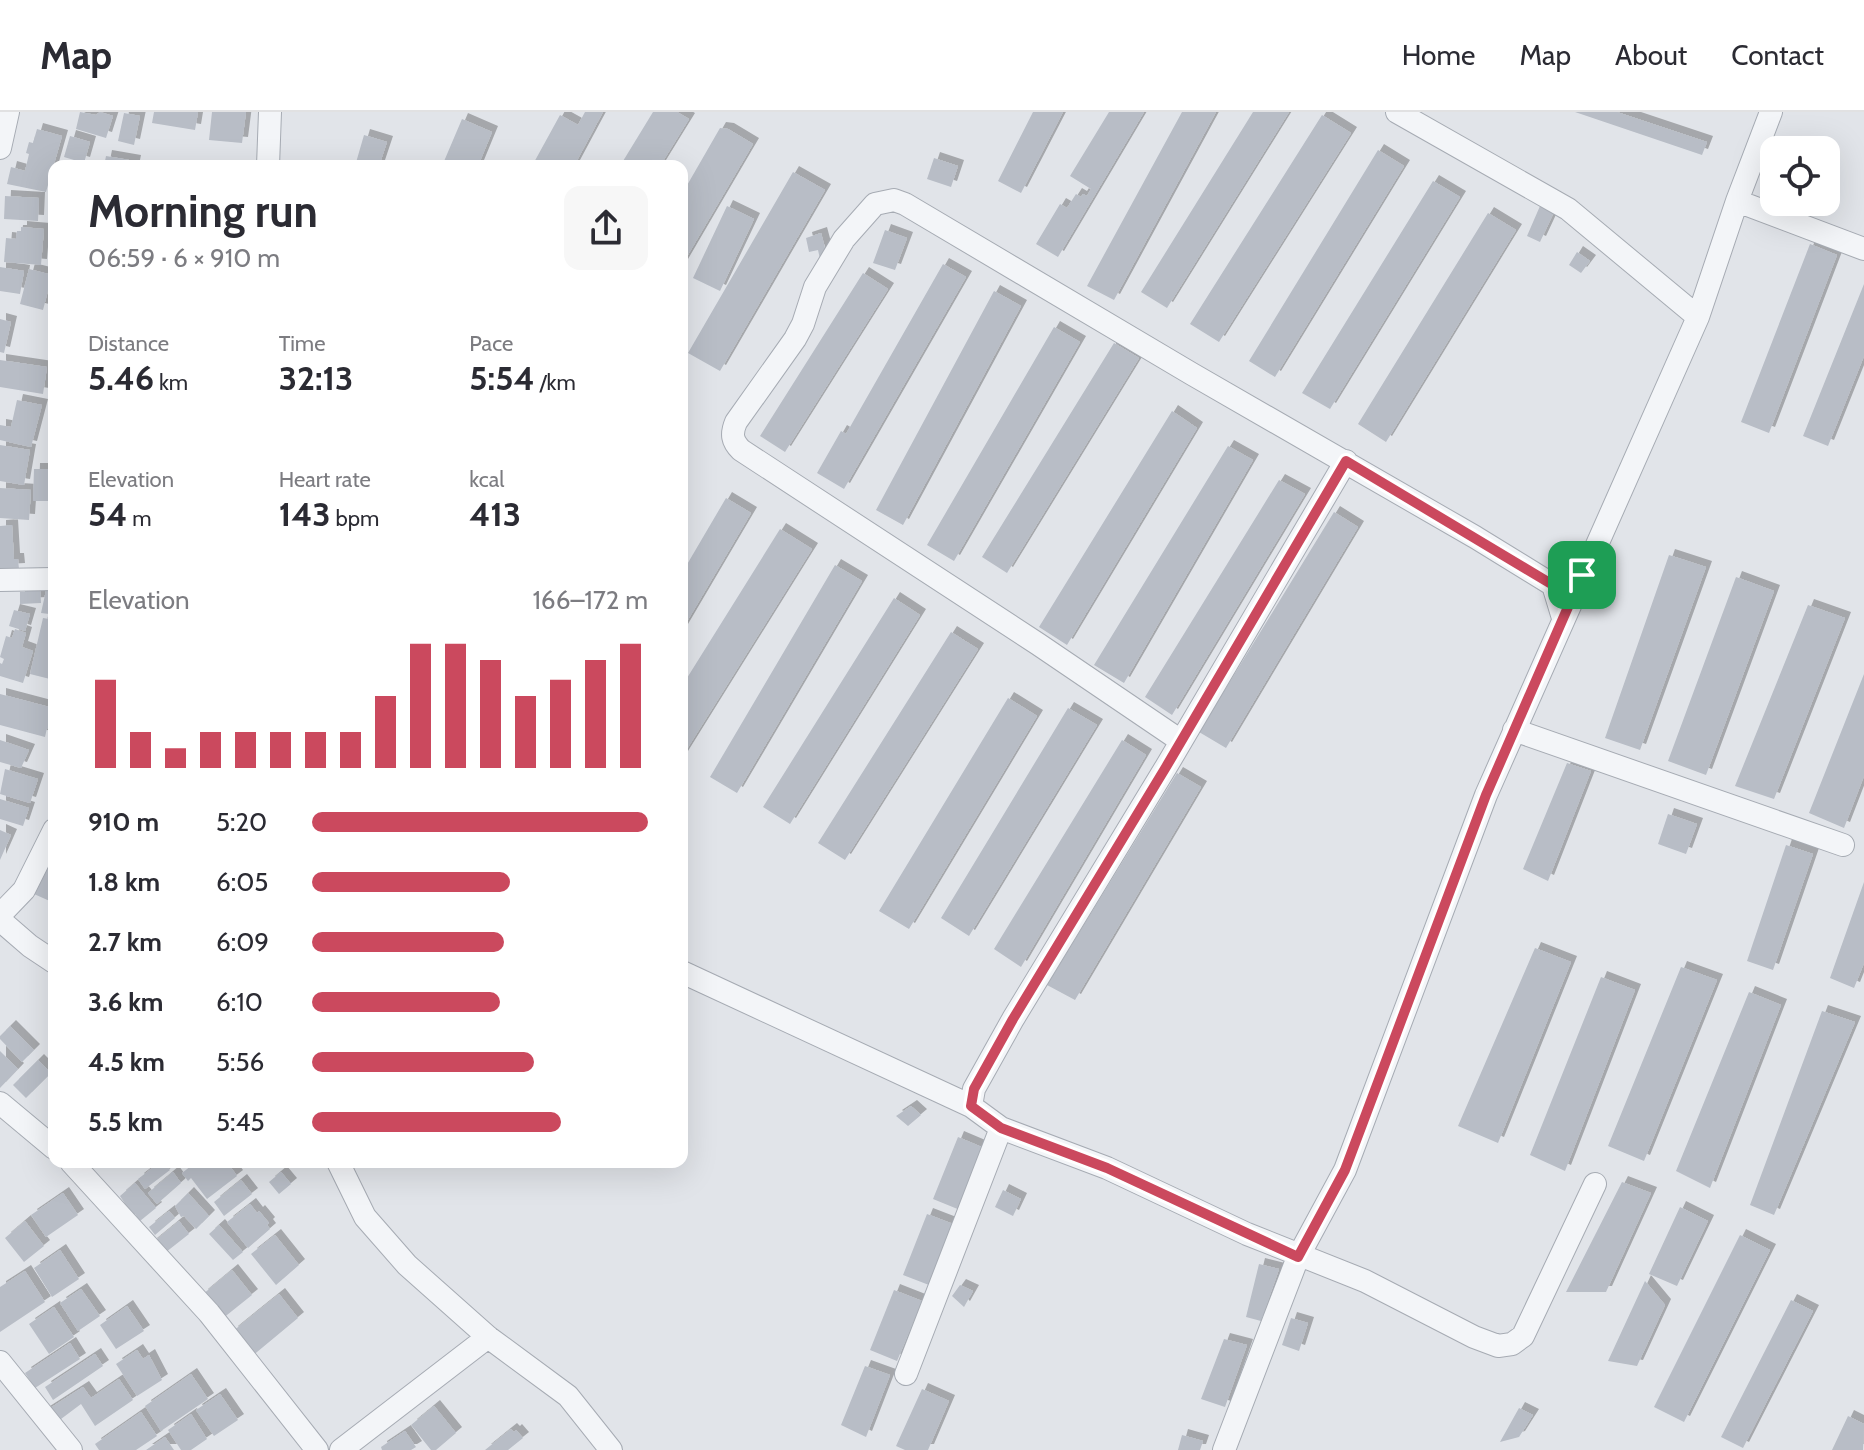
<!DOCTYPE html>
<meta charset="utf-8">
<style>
body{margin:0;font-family:Cabin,sans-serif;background:#f7f7f7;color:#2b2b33;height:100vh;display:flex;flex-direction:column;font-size:30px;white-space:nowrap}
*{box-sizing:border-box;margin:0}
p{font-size:26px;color:#7c7c81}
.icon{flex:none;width:44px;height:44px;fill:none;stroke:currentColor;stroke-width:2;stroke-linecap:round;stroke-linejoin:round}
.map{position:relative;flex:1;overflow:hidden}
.sheet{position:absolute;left:48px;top:48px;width:640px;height:1008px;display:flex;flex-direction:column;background:#fff;border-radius:16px;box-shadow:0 8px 32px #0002}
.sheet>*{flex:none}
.buttons{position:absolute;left:1760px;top:24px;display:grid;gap:16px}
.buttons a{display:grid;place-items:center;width:80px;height:80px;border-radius:16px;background:#fff;box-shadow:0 8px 32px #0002;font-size:40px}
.pin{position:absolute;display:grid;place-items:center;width:68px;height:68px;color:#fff;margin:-34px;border-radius:16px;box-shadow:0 4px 12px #0006}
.round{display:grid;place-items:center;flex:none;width:84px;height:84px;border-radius:16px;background:#f7f7f7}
.head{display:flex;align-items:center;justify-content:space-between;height:136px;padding:0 40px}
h1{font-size:44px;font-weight:800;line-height:60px}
.figures{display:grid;grid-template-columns:repeat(3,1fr);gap:12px;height:136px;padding:8px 40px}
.figures div{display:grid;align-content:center}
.figures b{font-size:34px;font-weight:800}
.figures small{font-size:22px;font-weight:400}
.figures p{font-size:22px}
.chart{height:224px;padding:16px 40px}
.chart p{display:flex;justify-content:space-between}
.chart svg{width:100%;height:144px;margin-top:8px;stroke:#cb495e;stroke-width:6}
ul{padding:0 40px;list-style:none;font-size:26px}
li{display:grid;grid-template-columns:128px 96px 1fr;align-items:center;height:60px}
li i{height:20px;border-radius:10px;background:#cb495e}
header{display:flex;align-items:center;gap:48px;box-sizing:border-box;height:112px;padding:0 40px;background:#fff;border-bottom:2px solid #e1e1e2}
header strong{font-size:38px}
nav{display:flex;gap:44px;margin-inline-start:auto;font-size:28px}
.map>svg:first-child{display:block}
</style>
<header>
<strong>Map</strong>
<nav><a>Home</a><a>Map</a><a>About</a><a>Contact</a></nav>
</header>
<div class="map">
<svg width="1864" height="1338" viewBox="0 0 1864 1338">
<defs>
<filter id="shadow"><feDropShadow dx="6" dy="-6" stdDeviation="0" flood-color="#0004"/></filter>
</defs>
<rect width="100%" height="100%" fill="#e1e4e9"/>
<!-- building -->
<path fill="#b8bdc6" filter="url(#shadow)" d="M80,0L96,3L100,0L113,4L106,26L76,17Z
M154,0H198L195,18L152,11Z
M212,0H246L242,31L209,28Z
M585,0H603L574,54H532L560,3L578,13Z
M653,0H677L689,7L660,54H620Z
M1033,0H1063L1021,81L998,69Z
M1109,0H1144L1058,145L1036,132L1060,92L1067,96L1076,82L1081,85L1083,82L1087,84L1091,77L1070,64Z
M1182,0H1216L1114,188L1087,174Z
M1253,0H1289L1167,196L1141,180Z
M1575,0H1617L1707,30L1702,43Z
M124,1L140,4L134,33L118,29Z
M1322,3L1351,21L1219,230L1190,212Z
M462,7L492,20L478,54H442Z
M720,16L728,17L753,32L682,153V82Z
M37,17L62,24L46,80L7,72L11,55L25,59L29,42L26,41L29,30L33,31Z
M364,23L387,30L379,54H355Z
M70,24L90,30L84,51L64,45Z
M1378,38L1404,54L1275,265L1249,249Z
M106,44L135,49L134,54H104Z
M934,46L958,54L951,75L927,67Z
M793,60L825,78L720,259L688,241Z
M1433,69L1460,85L1330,297L1302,281Z
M5,84L39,86L38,109L4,107Z
M727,94L754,107L720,179L693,166Z
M1540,94L1554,100L1540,130L1527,124Z
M1488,101L1516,118L1386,330L1358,312Z
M21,115L44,117L41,153L4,150L6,126L16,127L17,119H21Z
M885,118L907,126L895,158L873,151Z
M821,121L825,136L830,134L820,147L818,138L809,140L806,126Z
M1810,132L1837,143L1769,321L1741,310Z
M1577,140L1590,149L1581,161L1569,153Z
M943,152L966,165L844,377L817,361L841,319L846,322Z
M0,155L24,159L20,182L0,179Z
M29,157L52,163L43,198L20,192Z
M863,161L888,177L785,340L760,324Z
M1864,172V244L1828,334L1803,324Z
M994,179L1021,194L903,413L876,398Z
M0,207L11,210L4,241L0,240Z
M1054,215L1080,230L954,449L927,433Z
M1114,231L1139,246L1007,461L982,445Z
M0,248L47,255L43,282L0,275Z
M17,288L42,293L31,335L0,328V313L11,315Z
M1172,299L1197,316L1067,533L1039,515Z
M0,333L30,338L24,373L0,369Z
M1228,334L1253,348L1124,571L1094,553Z
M34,357H54V389H33Z
M1279,368L1305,382L1172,603L1145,585Z
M0,376L31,378L29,408L0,406Z
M726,386L751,401L682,518V461Z
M1334,400L1358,415L1226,636L1199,620Z
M12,413L14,447H18L19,457L0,458V414Z
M780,417L812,437L682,645V574Z
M1669,443L1706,455L1640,638L1605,626Z
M835,453L862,469L737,681L710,665Z
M1736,465L1774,479L1706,663L1668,649Z
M47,474L54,476L49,502L41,501Z
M40,475L41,491L20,492V480H25V476Z
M894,486L920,503L790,712L763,695Z
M1808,493L1845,506L1774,687L1735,674Z
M14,498L30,502L25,519L9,514Z
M49,505L54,506V568L30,562L43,506L49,507Z
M15,517L26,521L22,535L33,539L23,571L0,564V551L2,552L4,547L0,545L6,524L12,526Z
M951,520L978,537L845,748L818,731Z
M1864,562V664L1844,716L1809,701Z
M0,582L53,596L51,617L47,616L45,625L0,613Z
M1008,586L1037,604L909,817L879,799Z
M1068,596L1097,613L969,824L941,806Z
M0,628L29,638L21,656L0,650Z
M1122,628L1146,643L1021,855L994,837Z
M1567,651L1591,659L1548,769L1523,757Z
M5,657L38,667L30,691L0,682Z
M1177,661L1201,675L1075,888L1047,873Z
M0,687L29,696L23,714L0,707Z
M1668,702L1697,712L1686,742L1658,732Z
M0,718L11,723L0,748Z
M1786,733L1813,742L1773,858L1747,849Z
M54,744V784L52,790L34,782L48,749L51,751Z
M1864,770V851L1854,876L1830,866Z
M1535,836L1571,850L1498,1031L1458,1014Z
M1681,855L1717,868L1644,1049L1608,1034Z
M1601,865L1635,878L1565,1059L1530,1043Z
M1749,880L1781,893L1710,1076L1676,1059Z
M1822,899L1855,910L1774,1103L1750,1093Z
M10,914L34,938L22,950L0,927V924Z
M0,939L18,957L0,976Z
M38,948L51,961L26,986L13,973Z
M911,994L921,1003L908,1014L896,1004Z
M958,1025L984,1036L960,1098L933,1087Z
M160,1050H163L170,1058L145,1077L138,1067Z
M196,1050H227L237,1064L207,1087L191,1066L188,1069L182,1061Z
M173,1060L181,1071L157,1092L148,1081Z
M281,1060L291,1072L279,1082L269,1070Z
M241,1068L252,1082L224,1104L214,1090Z
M1622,1070L1651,1081L1606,1180H1566Z
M135,1071L156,1096L140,1109L135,1102L133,1104L120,1084Z
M1003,1078L1021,1087L1013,1104L995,1095Z
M63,1081L78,1103L46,1125L31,1103Z
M188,1081L209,1104L196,1117L184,1104L181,1105L175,1094Z
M250,1092L257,1101L259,1099L269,1111L267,1113L270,1117L248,1136L227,1110Z
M1680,1095L1708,1109L1677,1174L1649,1162Z
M169,1099L175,1106L155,1123L149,1115Z
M927,1102L953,1112L929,1173L903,1163Z
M25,1109L44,1134L24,1150L5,1126Z
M179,1109L189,1122L161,1144L151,1132Z
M219,1113L243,1140L233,1148L209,1122Z
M275,1123L299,1153L276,1173L251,1142Z
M1740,1123L1770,1138L1684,1310L1654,1295Z
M60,1138L79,1167L52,1185L34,1156Z
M1259,1152L1279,1157L1261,1209L1246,1205Z
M232,1158L252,1183L222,1207L202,1183Z
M25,1159L45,1190L0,1220V1175Z
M1645,1169L1665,1193L1637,1254L1608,1249Z
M960,1173L973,1179L964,1195L952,1184Z
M81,1177L100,1204L78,1219L60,1191Z
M894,1178L922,1189L897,1249L870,1238Z
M279,1182L298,1206L251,1245L232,1220Z
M1791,1188L1813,1199L1743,1336L1721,1325Z
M127,1194L144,1219L116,1237L100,1213Z
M54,1195L74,1225L49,1242L29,1212Z
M1291,1206L1308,1211L1299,1239L1282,1233Z
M1224,1227L1247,1233L1225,1295L1201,1287Z
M70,1231L80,1247L35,1276L25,1261Z
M137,1238L143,1247L149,1243L162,1268L137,1284L116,1252Z
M95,1242L103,1254L53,1288L45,1275Z
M865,1254L890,1263L866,1325L841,1313Z
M191,1262L208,1287L161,1319L145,1294Z
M119,1267L133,1288L95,1314L81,1292L53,1313L44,1300L83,1275L91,1286Z
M922,1277L949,1289L928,1338H905L896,1334Z
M220,1282L238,1308L214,1324L196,1298Z
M434,1294L456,1321L436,1338H431L411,1313Z
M1519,1296L1533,1303L1519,1325L1500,1330Z
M141,1300L157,1324L136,1338H99L95,1332Z
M191,1302L207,1327L191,1338H181L168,1318Z
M1848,1304L1864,1312L1863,1338H1832Z
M511,1317L514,1320L516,1318L523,1326L508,1338H485Z
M405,1319L416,1335L411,1338H382L381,1335Z
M1182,1323L1203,1329L1200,1338H1178Z
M165,1325L174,1338H146Z"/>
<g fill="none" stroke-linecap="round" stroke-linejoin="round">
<defs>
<path id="minor" d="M1397,0L1568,97L1698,205
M0,36L8,0
M268,54L270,0
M1737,89L1864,137
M1346,349L1166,655L1013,907L974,977L971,994L1001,1016L1107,1056L1247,1122L1365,1169L1474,1225L1498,1234L1512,1232L1523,1224L1595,1072
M0,468L54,467
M1514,618L1843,733
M1181,629L1038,532L741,338C732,329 731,322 736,310L795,227L803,212L815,175L844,127L875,92L894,88L905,92L1192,262L1475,425L1553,473L1563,506
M0,803L24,778L54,718
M0,808L30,834L54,850
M682,860L971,994
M0,991L54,1036
M71,1050L209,1201L317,1338
M338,1050L365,1105L407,1153L488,1225L568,1284L611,1338
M0,1250L71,1338
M906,1262L1001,1016
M341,1338L488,1225
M1224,1338L1298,1145L1345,1058L1486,683L1698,205L1737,89L1771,0"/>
</defs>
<!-- minor casing -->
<use href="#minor" stroke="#a6abb3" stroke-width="24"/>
<!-- minor -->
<use href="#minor" stroke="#f3f5f8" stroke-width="22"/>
</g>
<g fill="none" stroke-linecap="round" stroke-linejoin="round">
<defs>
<path id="route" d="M1346,349L1553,473L1582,463L1486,683L1345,1058L1298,1145L1107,1056L1001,1016L971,994L974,977L1013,907L1166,655Z"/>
</defs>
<!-- route casing -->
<use href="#route" stroke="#fff" stroke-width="16"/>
<!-- route -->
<use href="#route" stroke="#cb495e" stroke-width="10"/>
</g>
</svg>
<div class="buttons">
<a><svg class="icon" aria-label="locate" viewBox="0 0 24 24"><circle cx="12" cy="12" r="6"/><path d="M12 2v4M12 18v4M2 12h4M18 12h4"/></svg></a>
</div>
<div class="pin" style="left:1582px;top:463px;background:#1e9e55"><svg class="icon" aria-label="arrive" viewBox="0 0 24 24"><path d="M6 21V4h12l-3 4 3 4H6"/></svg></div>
<section class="sheet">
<div class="head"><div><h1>Morning run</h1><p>06:59 · 6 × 910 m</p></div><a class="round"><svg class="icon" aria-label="share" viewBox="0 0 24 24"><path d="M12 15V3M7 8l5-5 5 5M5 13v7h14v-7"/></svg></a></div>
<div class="figures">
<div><p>Distance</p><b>5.46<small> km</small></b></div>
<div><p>Time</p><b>32:13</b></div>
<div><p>Pace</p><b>5:54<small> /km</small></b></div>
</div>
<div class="figures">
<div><p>Elevation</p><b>54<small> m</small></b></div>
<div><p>Heart rate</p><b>143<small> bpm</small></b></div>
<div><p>kcal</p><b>413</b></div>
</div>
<div class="chart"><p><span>Elevation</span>166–172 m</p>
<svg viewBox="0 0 160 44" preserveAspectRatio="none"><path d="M5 44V17M15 44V33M25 44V38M35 44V33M45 44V33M55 44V33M65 44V33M75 44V33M85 44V22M95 44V6M105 44V6M115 44V11M125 44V22M135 44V17M145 44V11M155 44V6"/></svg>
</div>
<ul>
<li><b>910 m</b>5:20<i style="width:100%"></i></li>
<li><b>1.8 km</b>6:05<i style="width:59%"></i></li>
<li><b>2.7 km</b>6:09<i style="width:57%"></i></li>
<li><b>3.6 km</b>6:10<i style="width:56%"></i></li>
<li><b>4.5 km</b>5:56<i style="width:66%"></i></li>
<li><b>5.5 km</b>5:45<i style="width:74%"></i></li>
</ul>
</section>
</div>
